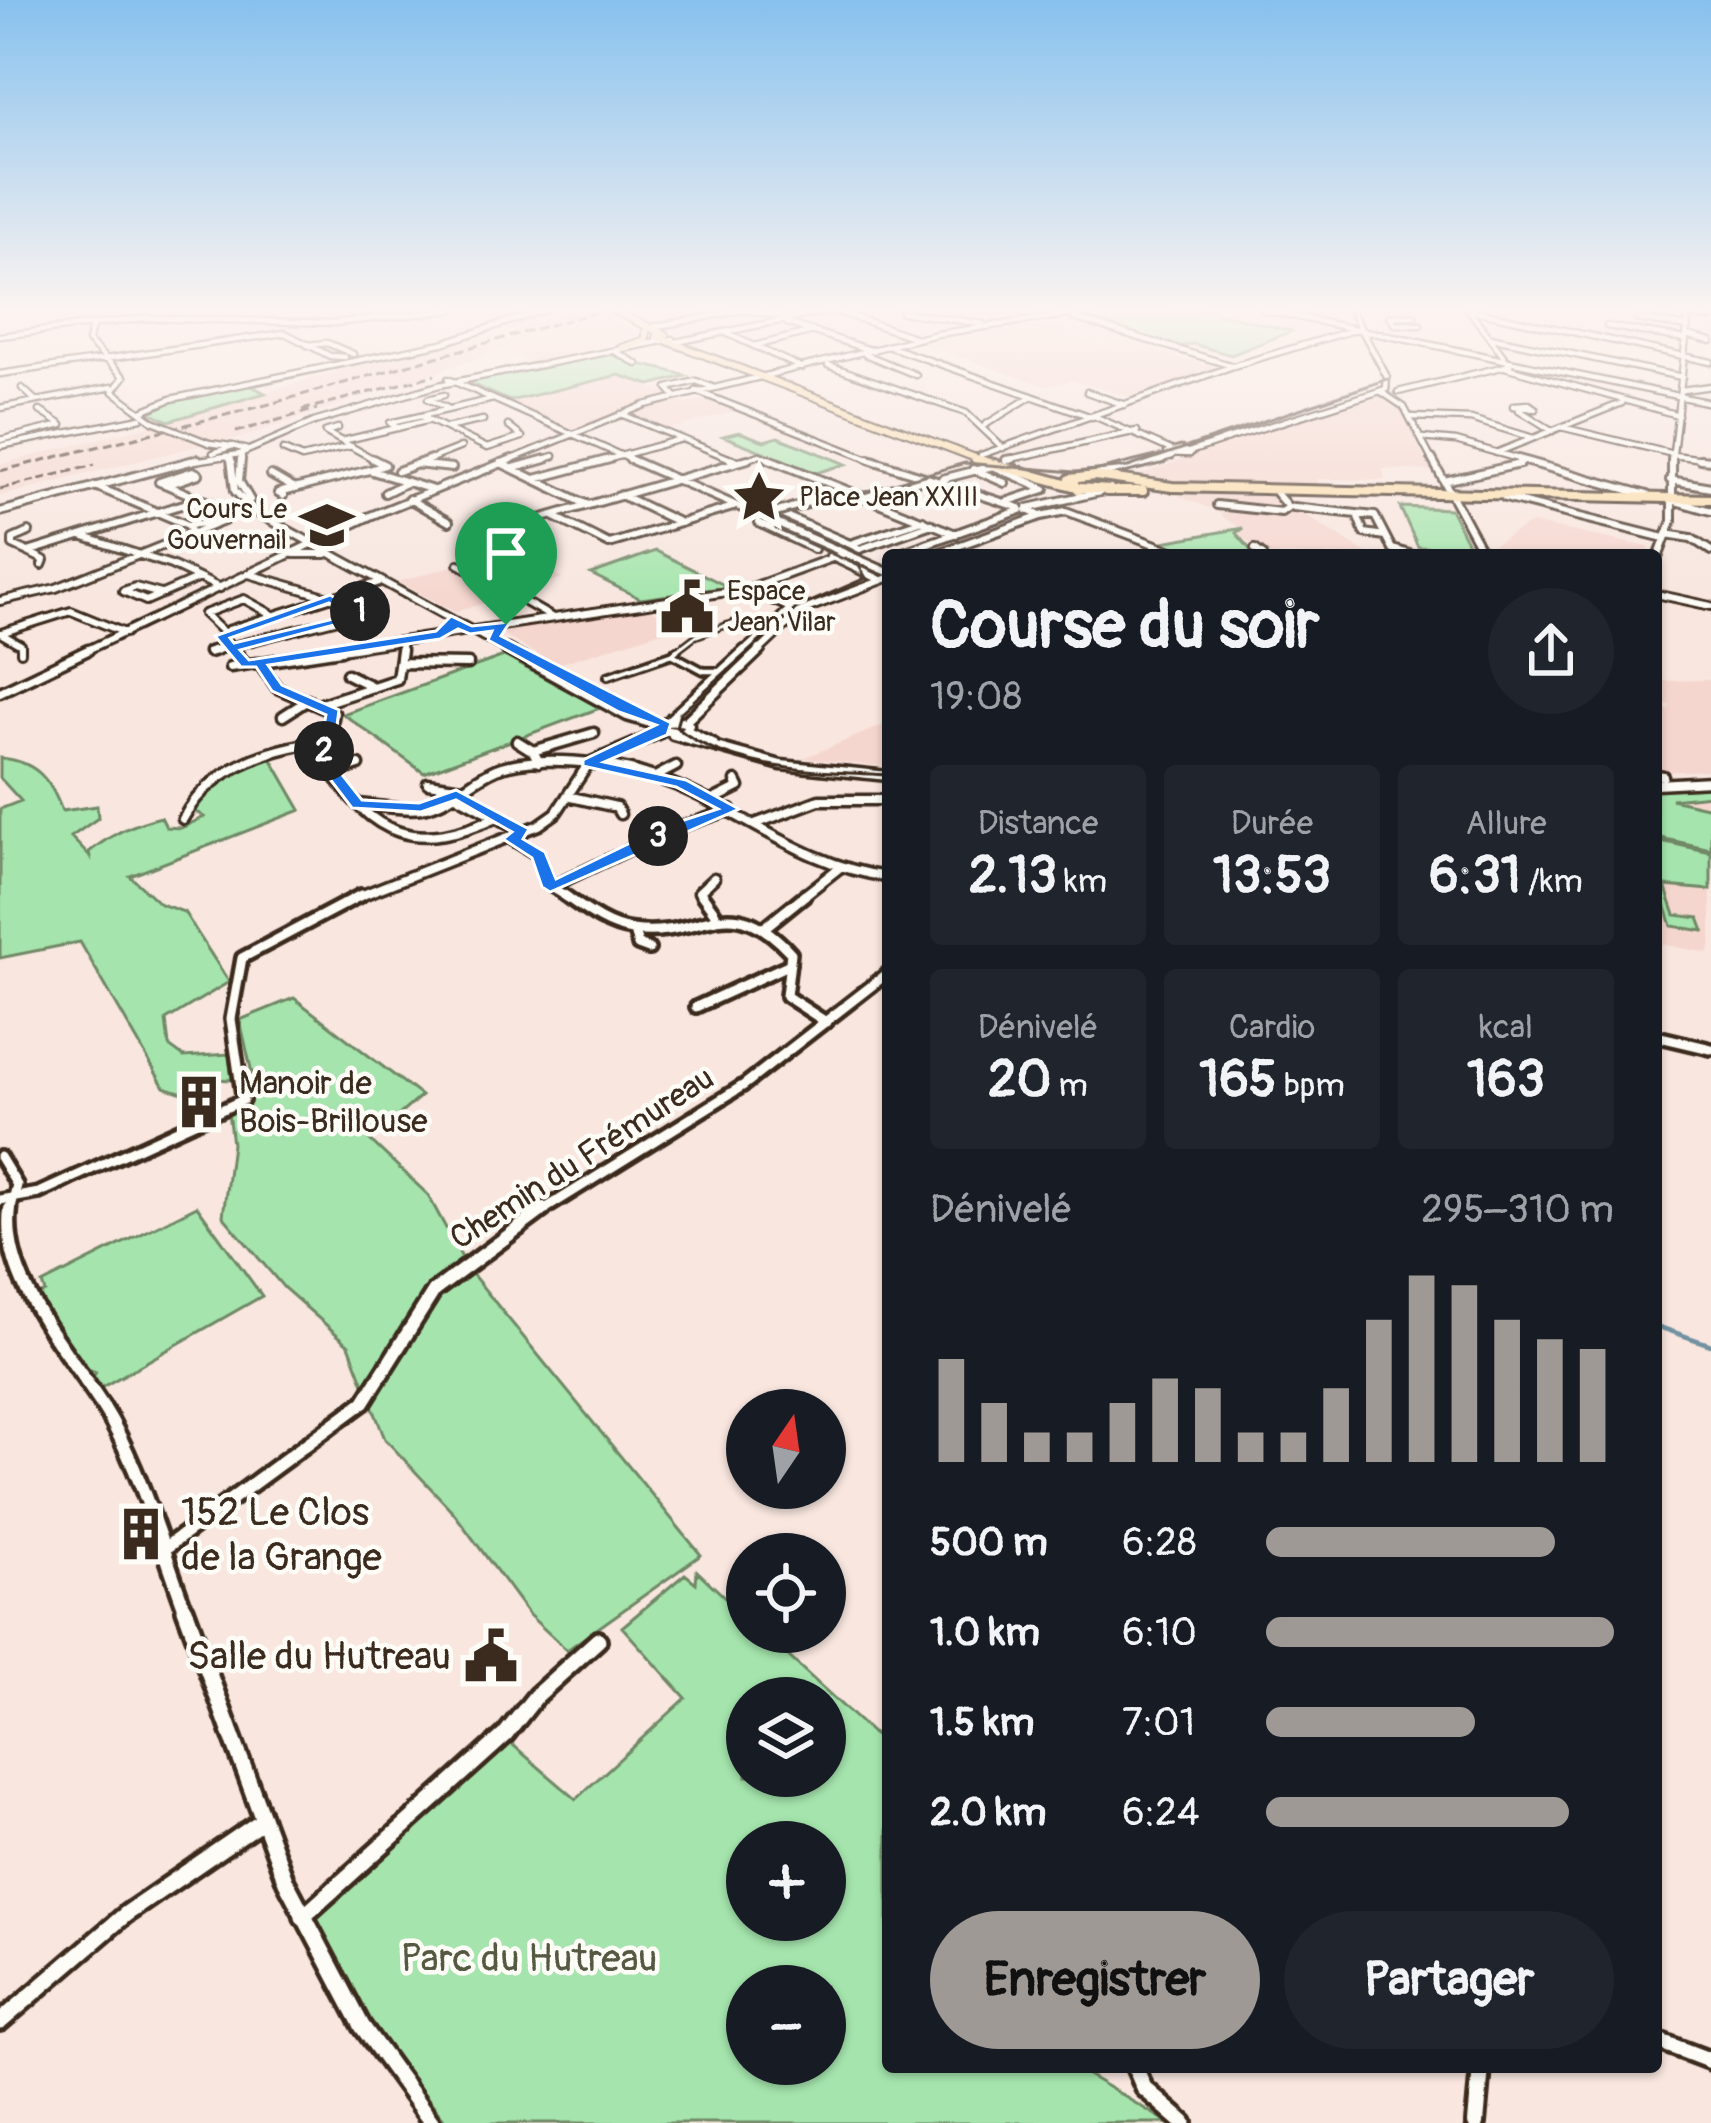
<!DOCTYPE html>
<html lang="fr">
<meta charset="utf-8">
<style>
body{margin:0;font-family:Pangolin,sans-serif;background:#20242c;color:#f1f3f6;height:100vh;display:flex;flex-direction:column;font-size:45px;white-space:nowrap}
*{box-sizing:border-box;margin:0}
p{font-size:39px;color:#9ea1a6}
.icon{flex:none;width:66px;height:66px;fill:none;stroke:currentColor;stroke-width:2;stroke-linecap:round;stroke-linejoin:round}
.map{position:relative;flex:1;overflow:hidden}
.drawer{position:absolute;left:882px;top:549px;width:780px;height:1524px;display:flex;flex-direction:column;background:#171b24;border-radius:12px;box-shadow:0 3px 9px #0004}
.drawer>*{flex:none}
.needle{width:78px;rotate:13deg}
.fabs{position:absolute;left:726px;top:1389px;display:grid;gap:24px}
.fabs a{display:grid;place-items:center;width:120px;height:120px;border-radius:50%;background:#171b24;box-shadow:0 3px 9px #0004;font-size:60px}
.pin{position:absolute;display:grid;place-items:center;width:102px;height:102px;color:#fff;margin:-123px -51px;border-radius:50% 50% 50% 0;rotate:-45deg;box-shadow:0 0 12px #0007}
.pin .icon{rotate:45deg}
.km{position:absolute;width:60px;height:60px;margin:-30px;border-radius:50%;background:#222;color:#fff;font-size:33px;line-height:60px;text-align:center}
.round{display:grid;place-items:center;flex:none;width:126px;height:126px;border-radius:63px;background:#20242c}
.head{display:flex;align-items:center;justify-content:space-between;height:204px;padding:0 48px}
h1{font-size:66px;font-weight:700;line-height:90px}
.metrics{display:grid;grid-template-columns:repeat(3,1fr);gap:18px;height:204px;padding:12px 48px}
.metrics div{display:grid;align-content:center;border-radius:12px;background:#20242c;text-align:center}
.metrics b{font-size:51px;font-weight:700}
.metrics small{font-size:33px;font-weight:400}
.metrics p{font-size:33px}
.chart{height:336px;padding:24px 48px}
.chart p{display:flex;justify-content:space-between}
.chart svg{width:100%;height:216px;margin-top:12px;stroke:#9f9995;stroke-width:6}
.button{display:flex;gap:24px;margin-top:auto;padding:24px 48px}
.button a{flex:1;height:138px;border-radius:72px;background:#9f9995;color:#111;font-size:48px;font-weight:700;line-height:138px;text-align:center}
.button a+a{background:#20242c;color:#f1f3f6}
ul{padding:0 48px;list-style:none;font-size:39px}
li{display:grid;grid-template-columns:192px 144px 1fr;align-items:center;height:90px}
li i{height:30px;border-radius:15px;background:#9f9995}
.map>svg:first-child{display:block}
</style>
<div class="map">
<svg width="1711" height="2123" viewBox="0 0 1711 2123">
<rect width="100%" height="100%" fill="#f8e6df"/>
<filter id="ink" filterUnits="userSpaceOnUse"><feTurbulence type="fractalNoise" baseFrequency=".00833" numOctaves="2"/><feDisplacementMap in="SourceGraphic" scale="24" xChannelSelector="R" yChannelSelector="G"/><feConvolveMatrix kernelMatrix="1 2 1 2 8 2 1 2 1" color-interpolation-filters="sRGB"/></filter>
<g filter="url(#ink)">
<!-- built -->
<path fill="#f5d6ce" d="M570,310L603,313L557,332L605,316L646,337L529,363L502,350L241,438L212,442L161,423L336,372V367Z
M1052,326L1101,347L1128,340L1185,360H1209L1213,370H1199L1197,380L1136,398L1071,380L1046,386L912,341Z
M620,375L670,395L575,430L510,401Z
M1383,394L1400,407L1431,471L1382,469L1386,480L1316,479L1320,489L1160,483L1142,474L1358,395Z
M706,399L737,411L668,429L631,413L669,400L687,404Z
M156,424L206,444L0,496V464Z
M1186,493L1276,496L1369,555H1268L1235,533L1241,529L1219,514L1235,510L1209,508L1179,496Z
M1531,523L1649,547L1648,555H1495L1490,547Z
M509,549L562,578L455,612L398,582Z
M646,607L681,625L555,665L503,635L516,626Z
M1711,680V770L1656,772V708L1669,710L1670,705L1656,700V681Z
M888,723V767L804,758Z
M1711,786V943L1708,953L1656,943V789Z"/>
<!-- green -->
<path fill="#a5e5ad" stroke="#708866" stroke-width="3" fill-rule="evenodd" d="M1122,310H1206L1292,331L1231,355L1193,344L1179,347L1083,319Z
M405,353L252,386L265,393L169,421L150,412L183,397Z
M610,354C637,367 659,366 686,376L650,385L619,375L510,401L467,382Z
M739,432L764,441L778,437L846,464L816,473L723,436Z
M1400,507L1450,509L1471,549L1418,547Z
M1243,528L1236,533L1255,555H1189L1157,543Z
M656,551L728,587L641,599L591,574Z
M504,656L600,708L424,773L343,714Z
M0,758C35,761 50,778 62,811L97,806L98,818L71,837L90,857L89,852C112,834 132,824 161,817L166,827L181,828L204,817L190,808L214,783L271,758L301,810L130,876L160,904L184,912L229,982L166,1020L169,1046L184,1057L229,1054L232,1080L204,1078L189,1095L164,1087L80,942L0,958V809L21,801L0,778Z
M1711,786V795L1671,799L1711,808V849L1656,837V789Z
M1656,840L1711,852V890L1665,886L1675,915L1699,918L1704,931L1672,926L1664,901L1656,899Z
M294,998L421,1096L370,1140L428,1195L468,1269L701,1555L567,1650L529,1615L454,1513L385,1439L349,1345L284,1288L223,1216L232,1144L228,1112L256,1091L240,1020Z
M197,1206L262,1296L97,1390L90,1382L96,1372L80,1366L35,1297L45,1292L42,1284Z
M697,1571L747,1618V1632H762L888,1748V2067H1074L1169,2123H447L376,2031L309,1916L506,1739L576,1799L686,1698L622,1627L685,1574L696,1583ZM747,1698H825V1776H747ZM747,1842H825V1920H747ZM747,1986H825V2064H747Z"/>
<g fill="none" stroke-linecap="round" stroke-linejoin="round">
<!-- stream -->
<path stroke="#7291a1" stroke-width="4.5" d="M1656,1326L1711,1345"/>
<defs>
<path id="pedestrian-far1" d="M673,653L694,637L735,622"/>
<path id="pedestrian" d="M677,650L672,654L704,671H717
M608,676L672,654"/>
<path id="minor-far5" d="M908,310L902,312L983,324
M1351,310L1387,377L1386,389
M1472,310L1711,362
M1414,316H1390L1395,324L1420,325
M1074,318L1233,366
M1637,319L1688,327
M787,323L873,351
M93,324L88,341L124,377L113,391L153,421
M1607,326L1685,339
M653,327L744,310L790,317
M726,333L802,368
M1687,335L1711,341
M0,336L146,318L334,323L452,310
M1490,337L1682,377
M671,343L833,310L916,338
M307,345L327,343L353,354
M754,346L813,331
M888,346L1092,417
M615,351L637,364
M865,354L916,375
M828,365L966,413L1003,448
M1505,367L1678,415
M0,374L285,333L330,356L345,357
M448,379L636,462
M22,388L36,401
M1682,390L1711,386
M696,391L876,462
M1087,392L1125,405
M1398,392L1510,365L1469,310
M444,395L428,399L449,409
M675,396L668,388L696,381L712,387
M493,399L421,416L487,448L522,437L508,426
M1529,404L1536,409L1513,406L1515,405Z
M0,408L112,387
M1519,410L1553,431
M142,411L171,399L442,343L545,310
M621,414L736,461
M1094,416L1171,450
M1410,417L1471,419L1533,438
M985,425L1032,396
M1561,427L1673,454
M338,428L325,432L379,462
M398,428L390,423L421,416
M446,428L483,420
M1421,438L1456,441L1529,462
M0,440L62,425L40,411
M342,441L430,420
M1221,441L1380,391
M209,443L231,446
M0,446L141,418
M1181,449L1190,454L1167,453Z
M283,450L302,458L351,446
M1189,452L1222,441
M1496,453L1622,403
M981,455L1233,366L1357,329
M1673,455L1711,460
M1006,460L1137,431
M423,462L461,447
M505,462L645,405L937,334L1100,310
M536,462L554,456
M599,462L681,439
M738,462L760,455L776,462
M1150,462L1172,456
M1672,462L1689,310"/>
<path id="minor-far4" d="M373,459L385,465L369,470L433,490
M629,459L888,572
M730,459L736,461
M769,459L956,534
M869,459L1020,508
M1518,459L1647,495
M1700,459L1711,460
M1006,460L1013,459
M501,463L588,505
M416,464L452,468
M514,468L546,459
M973,469L1005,483
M193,471L199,474L167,485L159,482Z
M398,471L431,459
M271,475L295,489
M1097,475L1162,459
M535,479L610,459
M942,479L993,466L1045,489L1006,502
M1670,480L1711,487
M1444,481L1520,464
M95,486L188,525
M385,493L407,482
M621,495L680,523
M283,496L278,493L369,470
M866,497L923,479
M1505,498L1664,538
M409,499L449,522
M1676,501L1711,511
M191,504L211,503L200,499
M1217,505L1281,512L1288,507L1276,493
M1293,507L1375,516L1392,549L1413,555
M1028,508L1100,492
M1027,510L1041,516L1066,511L1183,555
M776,512L850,544
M1357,514L1364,533L1385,536
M553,516L609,544L733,507
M758,518L845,491
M923,520L850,544L860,549L932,524
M759,523L814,549
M1666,534L1691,538L1711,551
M81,536L171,565L220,588
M470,539L748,459
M1255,549L1263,555
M28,552L13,545V539L29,532
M294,554H326
M895,555L1021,510
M933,555L1041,516
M830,556L879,579
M1656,563L1672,521V459
M459,564L553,618
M42,565L44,560L28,552L200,499L167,485
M747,589L795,610
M161,594L135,587L123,591L146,601L199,578
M1656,594L1711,606
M0,601L56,588L224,521L188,525L192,533
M0,633L21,645V652
M1,633L71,611L125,633
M224,633L204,614L244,599L275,616
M209,652L362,613L339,600L249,574
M81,653L370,516L512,459
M237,653L222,636L228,630L380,582
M321,653L747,589L843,554
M400,653L402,641
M742,653L790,609
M757,653L801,611L888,578"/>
<path id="minor-far3" d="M234,650L246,664
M209,652L216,650
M259,662L277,688L334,713L325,762C373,838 416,854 499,816
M401,663L468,664
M230,667L341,650
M347,674L373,687
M0,692L88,650
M321,704L397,679L401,650
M283,716L308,700
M668,721L745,650
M685,722L760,650
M517,741L533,751
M539,762L533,751L594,733
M331,774L359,765
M1656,775L1663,776
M657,776L676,766
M428,783L462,788
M456,795L524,832
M567,796L616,807L620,814
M715,799L739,787L736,781
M357,804C377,805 402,811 422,808C451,803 470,780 496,769C524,758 567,760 597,764C712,777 779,863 888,877
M183,819C210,766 271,748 326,741
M755,824L819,800H888
M511,839L539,856L551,887L569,898
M551,887L668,831L731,810
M355,898L539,825L556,813L589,763L662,732
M704,898L699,892L714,878
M801,898L839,868"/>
<path id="minor-far2" d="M564,895C584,909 607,927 632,930C704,940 727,884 791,953L786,996L826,1022
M702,895L715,913
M764,928L805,895
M634,931L638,945L649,949
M696,1007L790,964
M1656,1036L1711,1049
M0,1157L17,1185L10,1212
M0,1200L39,1193L243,1100L231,1019L242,958L361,895
M540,1212L744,1085L888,973"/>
<path id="minor-far1" d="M10,1209C0,1287 78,1360 112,1422C145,1483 162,1548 186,1612
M165,1548L364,1402L434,1291L544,1209"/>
<path id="minor" d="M185,1609L286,1882L362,2026L432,2123
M303,1917L505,1735L536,1696L598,1640
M0,2022L126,1914L260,1822
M1656,2040L1711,2061
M1135,2067L1144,2088L1184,2123"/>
<path id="tertiary-far3" d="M1264,310L1711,403
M1662,310L1711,318
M1386,389L1380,391L1404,407L1433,462
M213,453L233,446L247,450
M228,457L233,462
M187,462L240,454L314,422L439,385L673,339
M241,462L242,453"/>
<path id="tertiary-far2" d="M231,459L235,491L255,512L513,653
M241,459L239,481L250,500
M1432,459L1484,555
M0,512L198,459"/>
<path id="tertiary-far1" d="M507,650L627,716L660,726
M681,721L689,725L684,733L660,730L666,722Z
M688,731L713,743
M673,735L781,765L888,776
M1656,784L1711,781"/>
<path id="tertiary" d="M1476,2123L1481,2067"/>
<path id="primary-far1" d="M657,337L986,462"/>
<path id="primary" d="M976,459L1080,488L1110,490
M1079,490L1070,479L1095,476L1172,487L1711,499
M1106,491H1143"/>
<path id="trunk" d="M612,310L666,335
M621,348L646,340V331"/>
</defs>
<!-- pedestrian-far1 casing -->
<use href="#pedestrian-far1" stroke="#3b2a1e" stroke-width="8"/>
<!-- pedestrian casing -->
<use href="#pedestrian" stroke="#3b2a1e" stroke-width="12"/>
<!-- minor-far5 casing -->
<use href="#minor-far5" stroke="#3b2a1e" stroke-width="9"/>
<!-- minor-far4 casing -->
<use href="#minor-far4" stroke="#3b2a1e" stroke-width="12"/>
<!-- minor-far3 casing -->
<use href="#minor-far3" stroke="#3b2a1e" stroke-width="15"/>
<!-- minor-far2 casing -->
<use href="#minor-far2" stroke="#3b2a1e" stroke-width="18"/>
<!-- minor-far1 casing -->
<use href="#minor-far1" stroke="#3b2a1e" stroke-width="21"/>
<!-- minor casing -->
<use href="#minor" stroke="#3b2a1e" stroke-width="24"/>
<!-- tertiary-far3 casing -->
<use href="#tertiary-far3" stroke="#3b2a1e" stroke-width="9"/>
<!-- tertiary-far2 casing -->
<use href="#tertiary-far2" stroke="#3b2a1e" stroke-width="12"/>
<!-- tertiary-far1 casing -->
<use href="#tertiary-far1" stroke="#3b2a1e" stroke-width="15"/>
<!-- tertiary casing -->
<use href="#tertiary" stroke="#3b2a1e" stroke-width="26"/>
<!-- primary-far1 casing -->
<use href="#primary-far1" stroke="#3b2a1e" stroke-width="10"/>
<!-- primary casing -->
<use href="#primary" stroke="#3b2a1e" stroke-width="14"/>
<!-- trunk casing -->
<use href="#trunk" stroke="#3b2a1e" stroke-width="10"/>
<!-- pedestrian-far1 -->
<use href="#pedestrian-far1" stroke="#fdfcf7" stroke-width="3"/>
<!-- pedestrian -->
<use href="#pedestrian" stroke="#fdfcf7" stroke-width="4.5"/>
<!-- minor-far5 -->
<use href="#minor-far5" stroke="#fdfcf7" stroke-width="4.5"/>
<!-- minor-far4 -->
<use href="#minor-far4" stroke="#fdfcf7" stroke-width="6"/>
<!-- minor-far3 -->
<use href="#minor-far3" stroke="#fdfcf7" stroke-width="8"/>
<!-- minor-far2 -->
<use href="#minor-far2" stroke="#fdfcf7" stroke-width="9"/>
<!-- minor-far1 -->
<use href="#minor-far1" stroke="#fdfcf7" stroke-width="12"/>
<!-- minor -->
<use href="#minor" stroke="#fdfcf7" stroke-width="15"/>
<!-- tertiary-far3 -->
<use href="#tertiary-far3" stroke="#fdfcf7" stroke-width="4.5"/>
<!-- tertiary-far2 -->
<use href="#tertiary-far2" stroke="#fdfcf7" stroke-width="6"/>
<!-- tertiary-far1 -->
<use href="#tertiary-far1" stroke="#fdfcf7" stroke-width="8"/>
<!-- tertiary -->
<use href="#tertiary" stroke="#fdfcf7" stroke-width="16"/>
<!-- primary-far1 -->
<use href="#primary-far1" stroke="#faddab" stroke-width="6"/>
<!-- primary -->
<use href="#primary" stroke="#faddab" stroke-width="8"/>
<!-- trunk -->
<use href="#trunk" stroke="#faddab" stroke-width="6"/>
<!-- tram -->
<path stroke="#3b2a1e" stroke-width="3" d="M888,775C820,771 731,772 676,727L680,713L797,608L866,578L859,566L776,529L775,518L965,463L1075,472L1128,467L1388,379"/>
<!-- rail -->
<path stroke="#3b2a1e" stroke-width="3" stroke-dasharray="9 4.5" stroke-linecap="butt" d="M302,410L435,375
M236,432L317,409
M0,471L266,405L603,310
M0,489L95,465"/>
<defs>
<path id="minor-bridge" d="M153,421L209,443"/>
</defs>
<!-- minor-bridge casing -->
<use href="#minor-bridge" stroke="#3b2a1e" stroke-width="9" stroke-linecap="butt"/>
<!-- minor-bridge -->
<use href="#minor-bridge" stroke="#fdfcf7" stroke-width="4.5"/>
</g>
</g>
<!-- sky -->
<linearGradient id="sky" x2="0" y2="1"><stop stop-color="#87c1ee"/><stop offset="0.51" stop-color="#fcf4f1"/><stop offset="1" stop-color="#fcf4f1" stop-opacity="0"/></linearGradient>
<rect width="1711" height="607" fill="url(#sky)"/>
<!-- route -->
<path fill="#1a73e8" stroke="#fff" stroke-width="3" fill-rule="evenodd" d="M330,595L368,616L240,650L249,660L436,631L451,616L472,626L510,622L501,636L671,723L667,735L604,762L686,780L739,809L550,892L542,887L532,858L503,839L512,832L456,800L421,812L352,808L317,762L326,715L272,691L256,667H241L215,636ZM329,603L350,615L234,643L230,638ZM458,629L470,634L492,631L488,640L619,712L656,725L583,760V766L676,787L718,809L663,827L556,879L545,852L523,839L529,829L456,790L419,803L362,800L332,762L339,710L282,685L268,665L440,639Z"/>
<!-- icons -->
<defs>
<symbol id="sight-bare" viewBox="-9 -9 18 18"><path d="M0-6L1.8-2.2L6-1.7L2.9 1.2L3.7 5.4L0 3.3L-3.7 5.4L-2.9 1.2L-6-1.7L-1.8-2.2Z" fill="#3b2a1e" stroke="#fdfcf7" stroke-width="2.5" paint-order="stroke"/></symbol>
<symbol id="school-bare" viewBox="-9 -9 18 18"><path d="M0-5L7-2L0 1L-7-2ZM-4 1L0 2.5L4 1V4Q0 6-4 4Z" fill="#3b2a1e" stroke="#fdfcf7" stroke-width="2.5" paint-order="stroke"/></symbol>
<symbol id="civic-bare" viewBox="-9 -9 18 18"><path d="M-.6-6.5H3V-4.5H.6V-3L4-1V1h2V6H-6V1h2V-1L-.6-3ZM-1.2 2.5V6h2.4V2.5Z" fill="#3b2a1e" stroke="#fdfcf7" stroke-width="2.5" paint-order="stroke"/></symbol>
<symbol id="building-bare" viewBox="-9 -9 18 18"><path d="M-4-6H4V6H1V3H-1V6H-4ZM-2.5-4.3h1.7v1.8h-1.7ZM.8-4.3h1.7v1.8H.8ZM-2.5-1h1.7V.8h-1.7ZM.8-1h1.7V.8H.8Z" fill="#3b2a1e" stroke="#fdfcf7" stroke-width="2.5" paint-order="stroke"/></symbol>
</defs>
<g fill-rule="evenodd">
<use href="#sight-bare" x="721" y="459" width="76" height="76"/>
<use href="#school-bare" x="289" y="487" width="76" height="76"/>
<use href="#civic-bare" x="649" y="569" width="76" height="76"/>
<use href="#building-bare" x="161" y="1064" width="76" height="76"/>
<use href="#building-bare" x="103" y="1496" width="76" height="76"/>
<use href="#civic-bare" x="453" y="1618" width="76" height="76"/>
</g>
<g text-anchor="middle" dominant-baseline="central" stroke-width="9" stroke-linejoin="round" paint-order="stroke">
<!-- far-poi labels -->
<g font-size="27" fill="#3b2a1e" stroke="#fdfcf7" text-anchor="start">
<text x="799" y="497">Place Jean XXIII</text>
<text x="287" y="509" text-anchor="end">Cours Le<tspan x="287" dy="31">Gouvernail</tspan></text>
<text x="727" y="591">Espace<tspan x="727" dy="31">Jean Vilar</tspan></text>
</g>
<!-- poi labels -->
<g font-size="33" fill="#3b2a1e" stroke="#fdfcf7" text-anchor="start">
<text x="239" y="1083">Manoir de<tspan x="239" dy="38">Bois-Brillouse</tspan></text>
</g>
<!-- street labels -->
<g font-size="33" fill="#3b2a1e" stroke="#fdfcf7">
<text transform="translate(582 1158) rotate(-33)">Chemin du Frémureau</text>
</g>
<!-- near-poi labels -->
<g font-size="39" fill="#3b2a1e" stroke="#fdfcf7" text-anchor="start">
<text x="181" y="1512">152 Le Clos<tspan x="181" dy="45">de la Grange</tspan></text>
<text x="451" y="1656" text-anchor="end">Salle du Hutreau</text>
</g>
<!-- near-park labels -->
<g font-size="39" fill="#565942" stroke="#fdfcf7">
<text x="529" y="1958">Parc du Hutreau</text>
</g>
</g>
</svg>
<div class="fabs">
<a><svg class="needle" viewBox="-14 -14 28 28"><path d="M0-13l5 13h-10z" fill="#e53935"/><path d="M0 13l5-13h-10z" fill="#9ea1a6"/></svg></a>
<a><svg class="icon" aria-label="locate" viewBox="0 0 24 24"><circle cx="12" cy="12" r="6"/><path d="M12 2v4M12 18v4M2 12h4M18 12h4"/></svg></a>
<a><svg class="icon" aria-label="layers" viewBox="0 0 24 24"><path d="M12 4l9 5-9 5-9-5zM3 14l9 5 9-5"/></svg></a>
<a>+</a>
<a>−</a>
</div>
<div class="pin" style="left:506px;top:625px;background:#1e9e55"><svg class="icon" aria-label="arrive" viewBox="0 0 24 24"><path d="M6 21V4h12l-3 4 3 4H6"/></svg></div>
<b class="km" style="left:360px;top:611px">1</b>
<b class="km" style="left:324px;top:751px">2</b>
<b class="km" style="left:658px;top:836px">3</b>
<section class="drawer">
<div class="head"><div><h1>Course du soir</h1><p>19:08</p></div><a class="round"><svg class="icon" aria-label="share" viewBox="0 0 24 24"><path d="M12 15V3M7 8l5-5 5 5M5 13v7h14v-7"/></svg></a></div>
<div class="metrics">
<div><p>Distance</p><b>2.13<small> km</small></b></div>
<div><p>Durée</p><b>13:53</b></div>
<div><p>Allure</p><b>6:31<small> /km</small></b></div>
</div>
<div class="metrics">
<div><p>Dénivelé</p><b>20<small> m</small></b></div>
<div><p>Cardio</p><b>165<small> bpm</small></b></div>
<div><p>kcal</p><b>163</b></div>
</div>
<div class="chart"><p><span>Dénivelé</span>295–310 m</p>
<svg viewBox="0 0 160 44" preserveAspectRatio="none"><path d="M5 44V23M15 44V32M25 44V38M35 44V38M45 44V32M55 44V27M65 44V29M75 44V38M85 44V38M95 44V29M105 44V15M115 44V6M125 44V8M135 44V15M145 44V19M155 44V21"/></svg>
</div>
<ul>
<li><b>500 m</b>6:28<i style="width:83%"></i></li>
<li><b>1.0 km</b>6:10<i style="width:100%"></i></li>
<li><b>1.5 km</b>7:01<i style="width:60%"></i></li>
<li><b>2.0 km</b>6:24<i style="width:87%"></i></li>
</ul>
<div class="button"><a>Enregistrer</a><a>Partager</a></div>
</section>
</div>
